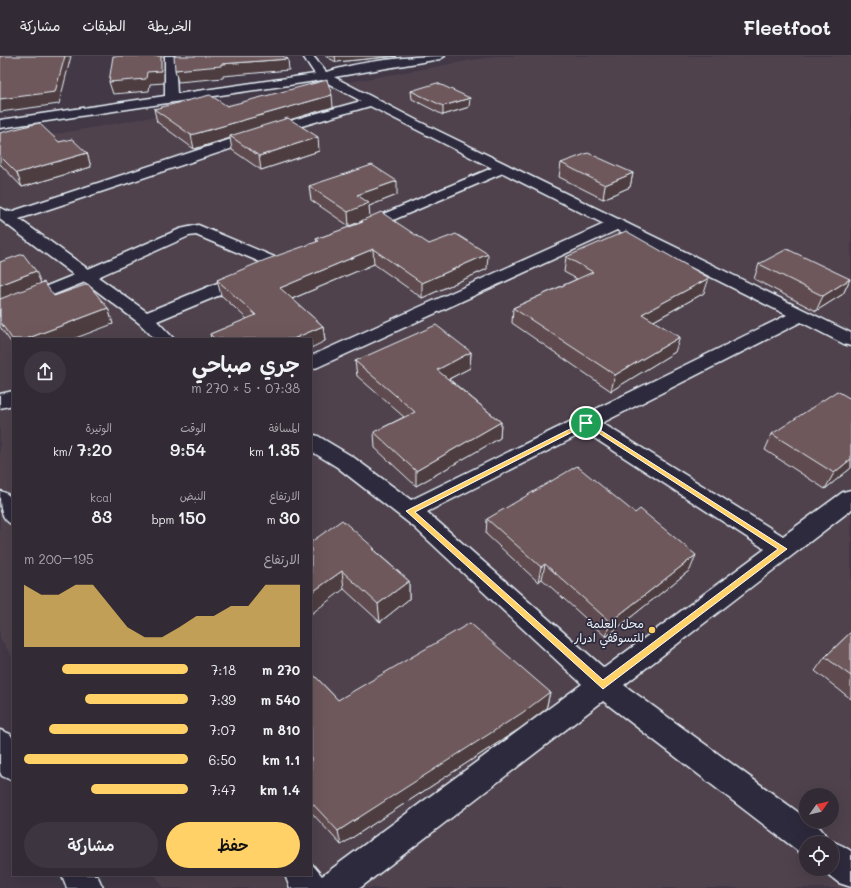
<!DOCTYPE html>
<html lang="ar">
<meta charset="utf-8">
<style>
body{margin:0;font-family:Mali,"Playpen Sans Arabic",sans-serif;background:#3d3640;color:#f1f3f6;direction:rtl;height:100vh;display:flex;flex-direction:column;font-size:15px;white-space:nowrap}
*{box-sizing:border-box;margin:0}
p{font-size:13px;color:#a8a7ac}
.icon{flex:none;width:22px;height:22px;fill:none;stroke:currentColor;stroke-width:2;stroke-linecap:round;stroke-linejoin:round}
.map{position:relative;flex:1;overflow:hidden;direction:ltr}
.drawer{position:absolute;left:12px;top:282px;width:300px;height:538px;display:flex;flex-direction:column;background:#322a34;border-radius:0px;box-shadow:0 4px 16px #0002,0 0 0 1px #4d464f;direction:rtl}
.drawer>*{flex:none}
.needle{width:26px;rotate:56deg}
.buttons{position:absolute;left:799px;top:732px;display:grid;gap:8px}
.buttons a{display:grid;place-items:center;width:40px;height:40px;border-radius:50%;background:#322a34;box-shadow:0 4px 16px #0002,0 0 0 1px #4d464f;font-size:20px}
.pin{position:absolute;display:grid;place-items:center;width:34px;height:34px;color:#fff;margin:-17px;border:2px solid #fff;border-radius:50%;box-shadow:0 1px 4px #0007}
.round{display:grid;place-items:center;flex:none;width:42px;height:42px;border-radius:21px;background:#3d3640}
.head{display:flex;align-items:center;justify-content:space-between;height:68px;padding:0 12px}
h1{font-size:22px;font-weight:600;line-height:30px}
.figures{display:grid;grid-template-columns:repeat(3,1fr);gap:6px;height:68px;padding:4px 12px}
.figures div{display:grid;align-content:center}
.figures b{font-size:17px;font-weight:600}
.figures small{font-size:11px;font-weight:400}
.figures p{font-size:11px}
.chart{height:112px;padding:8px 12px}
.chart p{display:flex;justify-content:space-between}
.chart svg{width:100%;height:72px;margin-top:4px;fill:#ffd166;opacity:.7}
.button{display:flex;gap:8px;margin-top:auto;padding:8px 12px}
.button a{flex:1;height:46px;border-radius:24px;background:#ffd166;color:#111;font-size:16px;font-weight:600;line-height:46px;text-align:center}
.button a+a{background:#3d3640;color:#f1f3f6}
ul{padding:0 12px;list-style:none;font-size:13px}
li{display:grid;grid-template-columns:64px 48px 1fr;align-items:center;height:30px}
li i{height:10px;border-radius:5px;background:#ffd166}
header{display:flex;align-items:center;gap:24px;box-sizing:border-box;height:56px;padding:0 20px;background:#322a34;border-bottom:1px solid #4d464f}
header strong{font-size:19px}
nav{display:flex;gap:22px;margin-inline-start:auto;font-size:14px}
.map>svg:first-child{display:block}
</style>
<header>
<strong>Fleetfoot</strong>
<nav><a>الخريطة</a><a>الطبقات</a><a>مشاركة</a></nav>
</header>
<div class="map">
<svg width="851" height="832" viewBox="0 0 851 832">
<rect width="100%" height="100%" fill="#423846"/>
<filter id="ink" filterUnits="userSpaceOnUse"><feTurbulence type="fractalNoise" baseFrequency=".025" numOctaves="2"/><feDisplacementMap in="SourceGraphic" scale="8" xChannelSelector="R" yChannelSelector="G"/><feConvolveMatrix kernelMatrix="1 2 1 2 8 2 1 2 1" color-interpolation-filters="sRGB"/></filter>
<g filter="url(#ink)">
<!-- built -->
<path fill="#4f424d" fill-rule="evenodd" d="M495,0H851V832H164L155,819H311V283H13V602L0,582V88ZM806,739H832V765H806ZM806,787H832V813H806Z"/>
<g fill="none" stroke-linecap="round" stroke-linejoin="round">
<defs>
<path id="minor" d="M165,0H175L177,38L315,18L303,0H313L326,16C362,5 408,0 445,0L440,3L334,21L420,66L851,277V290L844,288L801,266L602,367L783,480L843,436L851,434V454L624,629L806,762V765C817,765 825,777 829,786L832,785L843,790L851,795V831L839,827L821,813H832V787H806V800L802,798L603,645L360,832H290L285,819H311V807L322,820L582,628L414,471L337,411L311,395V378L318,380L353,401L411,444L787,259L617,174L318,311L311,313V300L604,168L503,117L365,176L360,178L355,176L352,173L355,170L492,112L370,50L281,76L19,163L88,213L180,173L198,169L284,205L286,208L284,211L278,213L272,211L196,179L189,180L98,221L147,256L242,217L248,216L254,217L256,221L254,225L157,265L174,283H155L139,267L85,226L0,260V249L74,219L2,165L0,163V152L10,156L271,70L361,45L322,24L0,72V64L165,40ZM585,376L765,493L604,612L427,456Z
M13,335V349L0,352V338Z
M0,435C18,440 13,453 13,469C0,463 0,450 0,435Z"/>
<path id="major" d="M0,674L10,678L13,682V725L2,720L0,716Z
M62,819H97L103,832H67Z"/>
</defs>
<!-- minor casing -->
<use href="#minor" stroke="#e8f1f8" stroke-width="3"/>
<!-- major casing -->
<use href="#major" stroke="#e8f1f8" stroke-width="3"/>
<!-- minor -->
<use href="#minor" fill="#2f2a3d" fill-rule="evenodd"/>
<!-- major -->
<use href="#major" fill="#2f2a3d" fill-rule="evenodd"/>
</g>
<!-- wall -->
<path fill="#5f4c4f" stroke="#e8f1f8" d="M325,0H397L336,6Z
M411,35L469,51L443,59L412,43Z
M227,50L333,51L291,64L319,95L261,114L232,94L230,82L194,93L157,66L154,53Z
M0,77L59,86L87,97L91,111L22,131L1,109H0Z
M561,107L633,117L630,131L603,143L559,121Z
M309,130L397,139L369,150V161L429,188L487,213L422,242L374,208L292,243L323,270L325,285L311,283H211L210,278L247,263L221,239L217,224L317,186L316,183L361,167V165L349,170L311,144Z
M566,201L704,237L654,265L675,296L611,335L512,267L513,252L577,223L564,216Z
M0,206L41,228L54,240L108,252L113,268L13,283V289L0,271Z
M759,208L850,223L843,238L816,255L754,223Z
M471,296L470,312L449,323L501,366L500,382L416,430L375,392L374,376L404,361L357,320L355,305Z
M851,343V412L825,433L765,394L772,378Z
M487,463L690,514L606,581L542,523L538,526L486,478Z
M311,486L374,492L375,495L409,525V543L380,566L344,533Z
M851,576V643L815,615L825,601Z
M311,616L338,644L550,636L546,653L519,673L341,789L311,756Z"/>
<!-- shaded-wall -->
<path fill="#4d3e40" stroke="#e8f1f8" d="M65,0H71L59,48L0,56V43Z
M161,0H164V27L150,28L149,35L113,38L109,26L147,16Z
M335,0H397L336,6Z
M288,3L289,14L223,20V22L178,26L175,14L221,8Z
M332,39L333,51L231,81L230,80V82L194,93L191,79Z
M470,42L469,51L443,59V50Z
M318,81L319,95L261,114L259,100Z
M87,97L91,111L22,131L17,117Z
M633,117L630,131L603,143L605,129Z
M397,125V139L369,150L370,162L349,170L348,156L357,139Z
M373,193L374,208L282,247L280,232Z
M488,198L487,213L422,242V227Z
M36,215L42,230L0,247V229Z
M709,222L704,237L639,273L642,258Z
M850,223L843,238L816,255L823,240Z
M108,252L113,268L73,283H26Z
M323,270L325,285L311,292V283H293Z
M680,281L675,296L611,335L615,319Z
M471,296L470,312L437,329V314Z
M501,366L500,382L416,430V415Z
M851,403V412L825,433L834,417Z
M696,499L690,514L606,581L610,566Z
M545,508L542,523L538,526L541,511Z
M342,515L344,533L311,558V537Z
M409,525V543L380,566L378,548Z
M550,636L546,653L519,673L341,789L338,775Z"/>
<!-- building -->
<path fill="#6e585c" stroke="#e8f1f8" d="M0,0H65L55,36L0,43Z
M113,0H161V15L147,16L146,23L109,26Z
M174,0H283L288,3L221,8V10L175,14Z
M327,24L332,39L191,79L154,53L210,39L227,50Z
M437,27L470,42L443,50L411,35Z
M288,62L318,81L259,100L230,80Z
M39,67L59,86L72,83L87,97L17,117L0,100V77Z
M588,97L633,117L605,129L561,107Z
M372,109L397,125L357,139L369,147L348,156L309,130Z
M381,156L429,188L456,178L488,198L422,227L373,193L280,232L323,270L293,283H215L210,278L256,259L217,224L265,204L319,185L316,183L363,166L361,165Z
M626,175L709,222L642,258L680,281L615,319L513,252L593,216L566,201Z
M787,193L850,223L823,240L759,208Z
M23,198L36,215L0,229V206Z
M44,226L54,240L88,228L108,252L26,283H13V284L0,266V243Z
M436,269L471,296L437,314L501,366L416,415L374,376L415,356L355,305Z
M837,335L851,343V403L834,417L772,378Z
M577,410L635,457L640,453L696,499L610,566L545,508L541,511L487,463Z
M342,464L374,492L372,493L409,525L378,548L342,515L311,537V486Z
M470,567L550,636L522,657L338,775L311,746V616L338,644Z
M851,576V620L825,601Z"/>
</g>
<!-- route -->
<path fill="#ffd166" stroke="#fff" fill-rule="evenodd" d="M586,365L787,493L603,633L406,455ZM586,369L778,493L603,624L415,456Z"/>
<!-- markers -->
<circle fill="#ffd166" stroke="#2f2a3d" stroke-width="1.5" cx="652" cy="574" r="4"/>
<g text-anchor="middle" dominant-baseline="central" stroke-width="3.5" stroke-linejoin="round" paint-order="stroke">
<!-- poi labels -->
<g font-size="12" fill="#e8f1f8" stroke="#2f2a3d" text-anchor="end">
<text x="644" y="567">محل العلمة<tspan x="644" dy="14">للتسوقفي ادرار</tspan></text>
</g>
</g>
</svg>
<div class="buttons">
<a><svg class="needle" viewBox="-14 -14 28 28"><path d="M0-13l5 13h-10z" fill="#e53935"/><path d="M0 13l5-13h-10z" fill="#a8a7ac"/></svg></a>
<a><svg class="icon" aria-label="locate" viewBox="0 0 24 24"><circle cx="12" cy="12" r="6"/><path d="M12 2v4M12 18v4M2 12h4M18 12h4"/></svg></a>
</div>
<div class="pin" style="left:586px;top:367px;background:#1e9e55"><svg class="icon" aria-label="arrive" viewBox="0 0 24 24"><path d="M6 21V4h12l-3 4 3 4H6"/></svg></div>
<section class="drawer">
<div class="head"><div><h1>جري صباحي</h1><p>07:38 · 5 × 270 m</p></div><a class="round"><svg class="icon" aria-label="share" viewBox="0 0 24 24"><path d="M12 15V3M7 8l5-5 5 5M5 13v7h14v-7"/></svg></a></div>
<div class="figures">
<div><p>المسافة</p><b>1.35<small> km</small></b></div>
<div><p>الوقت</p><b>9:54</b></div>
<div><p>الوتيرة</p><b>7:20<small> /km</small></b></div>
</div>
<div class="figures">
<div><p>الارتفاع</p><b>30<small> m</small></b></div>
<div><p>النبض</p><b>150<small> bpm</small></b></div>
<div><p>kcal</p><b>83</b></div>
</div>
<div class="chart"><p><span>الارتفاع</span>195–200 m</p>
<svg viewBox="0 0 160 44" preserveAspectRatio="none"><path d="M0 44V6L10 12L20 12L30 6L40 6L50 19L60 32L70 38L80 38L90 32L100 25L110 25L120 19L130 19L140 6L150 6L160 6V44z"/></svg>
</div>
<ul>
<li><b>270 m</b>7:18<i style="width:77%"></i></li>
<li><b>540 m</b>7:39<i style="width:63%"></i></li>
<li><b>810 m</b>7:07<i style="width:85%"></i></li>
<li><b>1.1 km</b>6:50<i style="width:100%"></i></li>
<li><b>1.4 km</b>7:47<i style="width:59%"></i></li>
</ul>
<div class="button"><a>حفظ</a><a>مشاركة</a></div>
</section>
</div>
